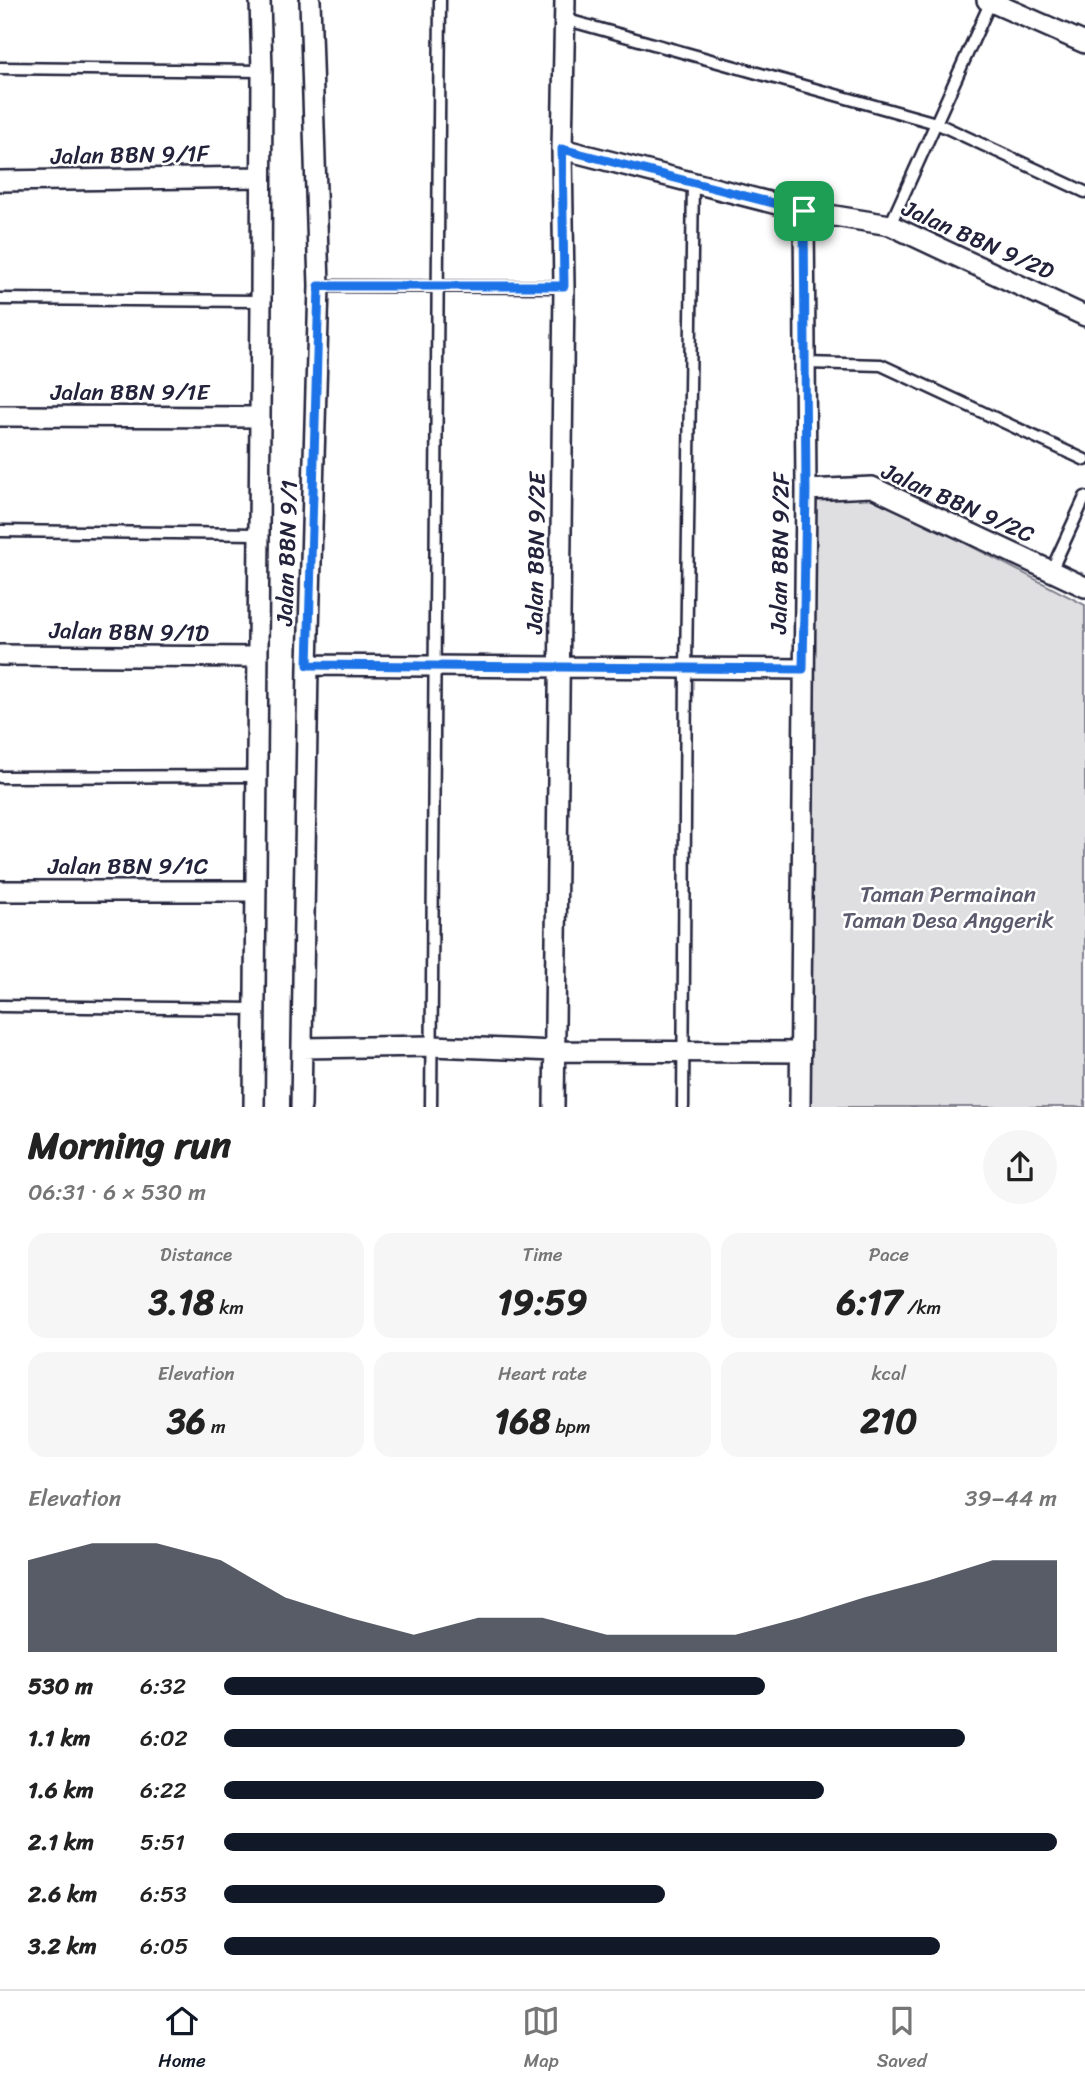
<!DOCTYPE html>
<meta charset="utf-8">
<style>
body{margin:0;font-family:Sriracha,sans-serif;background:#f6f6f6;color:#222;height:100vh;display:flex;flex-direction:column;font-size:26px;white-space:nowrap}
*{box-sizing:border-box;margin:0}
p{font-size:23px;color:#767676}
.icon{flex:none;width:38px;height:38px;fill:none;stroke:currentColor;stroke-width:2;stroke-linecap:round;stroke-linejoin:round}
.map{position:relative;height:1107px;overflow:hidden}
.side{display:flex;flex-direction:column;background:#fff;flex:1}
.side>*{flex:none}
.pin{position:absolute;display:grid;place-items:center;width:60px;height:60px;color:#fff;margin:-30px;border-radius:14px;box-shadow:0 4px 10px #0006}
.round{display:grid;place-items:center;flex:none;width:74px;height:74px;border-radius:37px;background:#f6f6f6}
.head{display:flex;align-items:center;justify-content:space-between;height:119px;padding:0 28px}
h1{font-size:38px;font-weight:700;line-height:52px}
.figures{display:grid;grid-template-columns:repeat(3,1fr);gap:10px;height:119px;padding:7px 28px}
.figures div{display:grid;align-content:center;border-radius:18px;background:#f6f6f6;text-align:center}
.figures b{font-size:35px;font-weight:700}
.figures small{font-size:19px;font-weight:400}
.figures p{font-size:19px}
.chart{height:196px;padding:14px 28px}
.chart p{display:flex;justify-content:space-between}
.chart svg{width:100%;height:126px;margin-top:7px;fill:#111827;opacity:.7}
ul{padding:0 28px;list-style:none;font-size:23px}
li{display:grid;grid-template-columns:112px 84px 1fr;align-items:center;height:52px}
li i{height:18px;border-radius:9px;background:#111827}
.tabs{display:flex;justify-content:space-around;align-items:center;height:98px;border-top:2px solid #e0e0e0;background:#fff;font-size:19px;color:#767676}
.tabs a{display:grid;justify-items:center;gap:4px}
.tabs .active{color:#111827}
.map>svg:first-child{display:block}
</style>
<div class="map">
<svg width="1085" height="1107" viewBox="0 0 1085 1107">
<rect width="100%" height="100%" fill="#fff"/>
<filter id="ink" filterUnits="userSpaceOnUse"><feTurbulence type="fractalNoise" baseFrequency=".0143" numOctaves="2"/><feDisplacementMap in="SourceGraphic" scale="14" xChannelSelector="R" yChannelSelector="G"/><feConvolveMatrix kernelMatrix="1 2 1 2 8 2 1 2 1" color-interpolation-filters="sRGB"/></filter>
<g filter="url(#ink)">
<!-- green -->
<path fill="#dfdfe2" stroke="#80808e" stroke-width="2" d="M872,495L1085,605V1107H809L816,500Z"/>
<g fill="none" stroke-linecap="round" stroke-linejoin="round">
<defs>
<path id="service" d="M564,19L936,123L1085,192
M0,68L262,71
M890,225L991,1
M319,286L564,287
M0,299L261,301
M806,363L881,365L1085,460
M0,531L258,534
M1051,571L1085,497
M0,777L256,776
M0,1006L256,1009
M431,1107L440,0
M683,1107L686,669L693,182"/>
<path id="minor" d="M987,0L1085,43
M562,149L804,211L890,225L1085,316
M0,181L261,177
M0,416L260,417
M806,490L872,487L1085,587
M0,655L257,657
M308,665L803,669
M0,891H256
M302,1048L432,1046L554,1051L801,1052
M254,1107L261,301L262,71L260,0
M301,1107L308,665L319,286L310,0
M554,1107L564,287L562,149L565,0
M800,1107L806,490L804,211"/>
</defs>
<!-- service casing -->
<use href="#service" stroke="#22223b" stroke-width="15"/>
<!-- minor casing -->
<use href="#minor" stroke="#22223b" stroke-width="24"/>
<!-- service -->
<use href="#service" stroke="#fff" stroke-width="10"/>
<!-- minor -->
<use href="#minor" stroke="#fff" stroke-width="19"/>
</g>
</g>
<g fill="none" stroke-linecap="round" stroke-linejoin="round" filter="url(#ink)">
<defs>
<path id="route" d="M562,149L804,211L806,490L803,669L308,665L319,286H564Z"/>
</defs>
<!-- route casing -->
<use href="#route" stroke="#fff" stroke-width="14"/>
<!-- route -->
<use href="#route" stroke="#1a73e8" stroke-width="9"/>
</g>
<g text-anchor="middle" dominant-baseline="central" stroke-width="5" stroke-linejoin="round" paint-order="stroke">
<!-- street labels -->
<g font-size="23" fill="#22223b" stroke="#fff">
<text transform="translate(130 155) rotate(-1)">Jalan BBN 9/1F</text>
<text transform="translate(978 240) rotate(24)">Jalan BBN 9/2D</text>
<text x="130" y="392">Jalan BBN 9/1E</text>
<text transform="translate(958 503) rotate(24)">Jalan BBN 9/2C</text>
<text transform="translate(287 553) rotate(-88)">Jalan BBN 9/1</text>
<text transform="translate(536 553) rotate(-89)">Jalan BBN 9/2E</text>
<text transform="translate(780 553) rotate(-89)">Jalan BBN 9/2F</text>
<text transform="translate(129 632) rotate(1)">Jalan BBN 9/1D</text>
<text x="128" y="866">Jalan BBN 9/1C</text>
</g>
<!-- park labels -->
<g font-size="23" fill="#5b5b6d" stroke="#fff">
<text x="948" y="894">Taman Permainan<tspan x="948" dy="26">Taman Desa Anggerik</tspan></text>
</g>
</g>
</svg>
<div class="pin" style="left:804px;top:211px;background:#1e9e55"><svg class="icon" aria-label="arrive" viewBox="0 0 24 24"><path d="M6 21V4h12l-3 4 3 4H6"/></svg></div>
</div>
<section class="side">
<div class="head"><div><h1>Morning run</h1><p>06:31 · 6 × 530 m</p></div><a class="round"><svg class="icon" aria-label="share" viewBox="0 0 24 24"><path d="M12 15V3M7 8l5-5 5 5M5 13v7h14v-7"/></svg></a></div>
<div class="figures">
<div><p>Distance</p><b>3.18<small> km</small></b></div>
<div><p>Time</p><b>19:59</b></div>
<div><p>Pace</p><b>6:17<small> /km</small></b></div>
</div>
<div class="figures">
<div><p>Elevation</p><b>36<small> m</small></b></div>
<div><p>Heart rate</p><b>168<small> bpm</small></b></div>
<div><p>kcal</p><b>210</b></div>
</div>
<div class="chart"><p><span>Elevation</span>39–44 m</p>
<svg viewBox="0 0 160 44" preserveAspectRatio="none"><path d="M0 44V12L10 6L20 6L30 12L40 25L50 32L60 38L70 32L80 32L90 38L100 38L110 38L120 32L130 25L140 19L150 12L160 12V44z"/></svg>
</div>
<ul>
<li><b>530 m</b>6:32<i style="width:65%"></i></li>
<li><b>1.1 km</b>6:02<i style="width:89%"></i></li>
<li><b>1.6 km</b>6:22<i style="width:72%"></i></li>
<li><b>2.1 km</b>5:51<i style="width:100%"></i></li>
<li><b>2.6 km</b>6:53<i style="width:53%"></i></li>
<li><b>3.2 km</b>6:05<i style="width:86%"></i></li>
</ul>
</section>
<nav class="tabs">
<a class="active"><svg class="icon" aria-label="home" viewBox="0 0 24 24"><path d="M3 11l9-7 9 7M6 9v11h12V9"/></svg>Home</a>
<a><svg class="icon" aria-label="map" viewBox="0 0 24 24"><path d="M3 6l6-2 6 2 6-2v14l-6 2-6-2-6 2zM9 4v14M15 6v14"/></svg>Map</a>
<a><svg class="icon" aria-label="saved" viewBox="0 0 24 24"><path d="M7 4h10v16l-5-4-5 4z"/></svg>Saved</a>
</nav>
